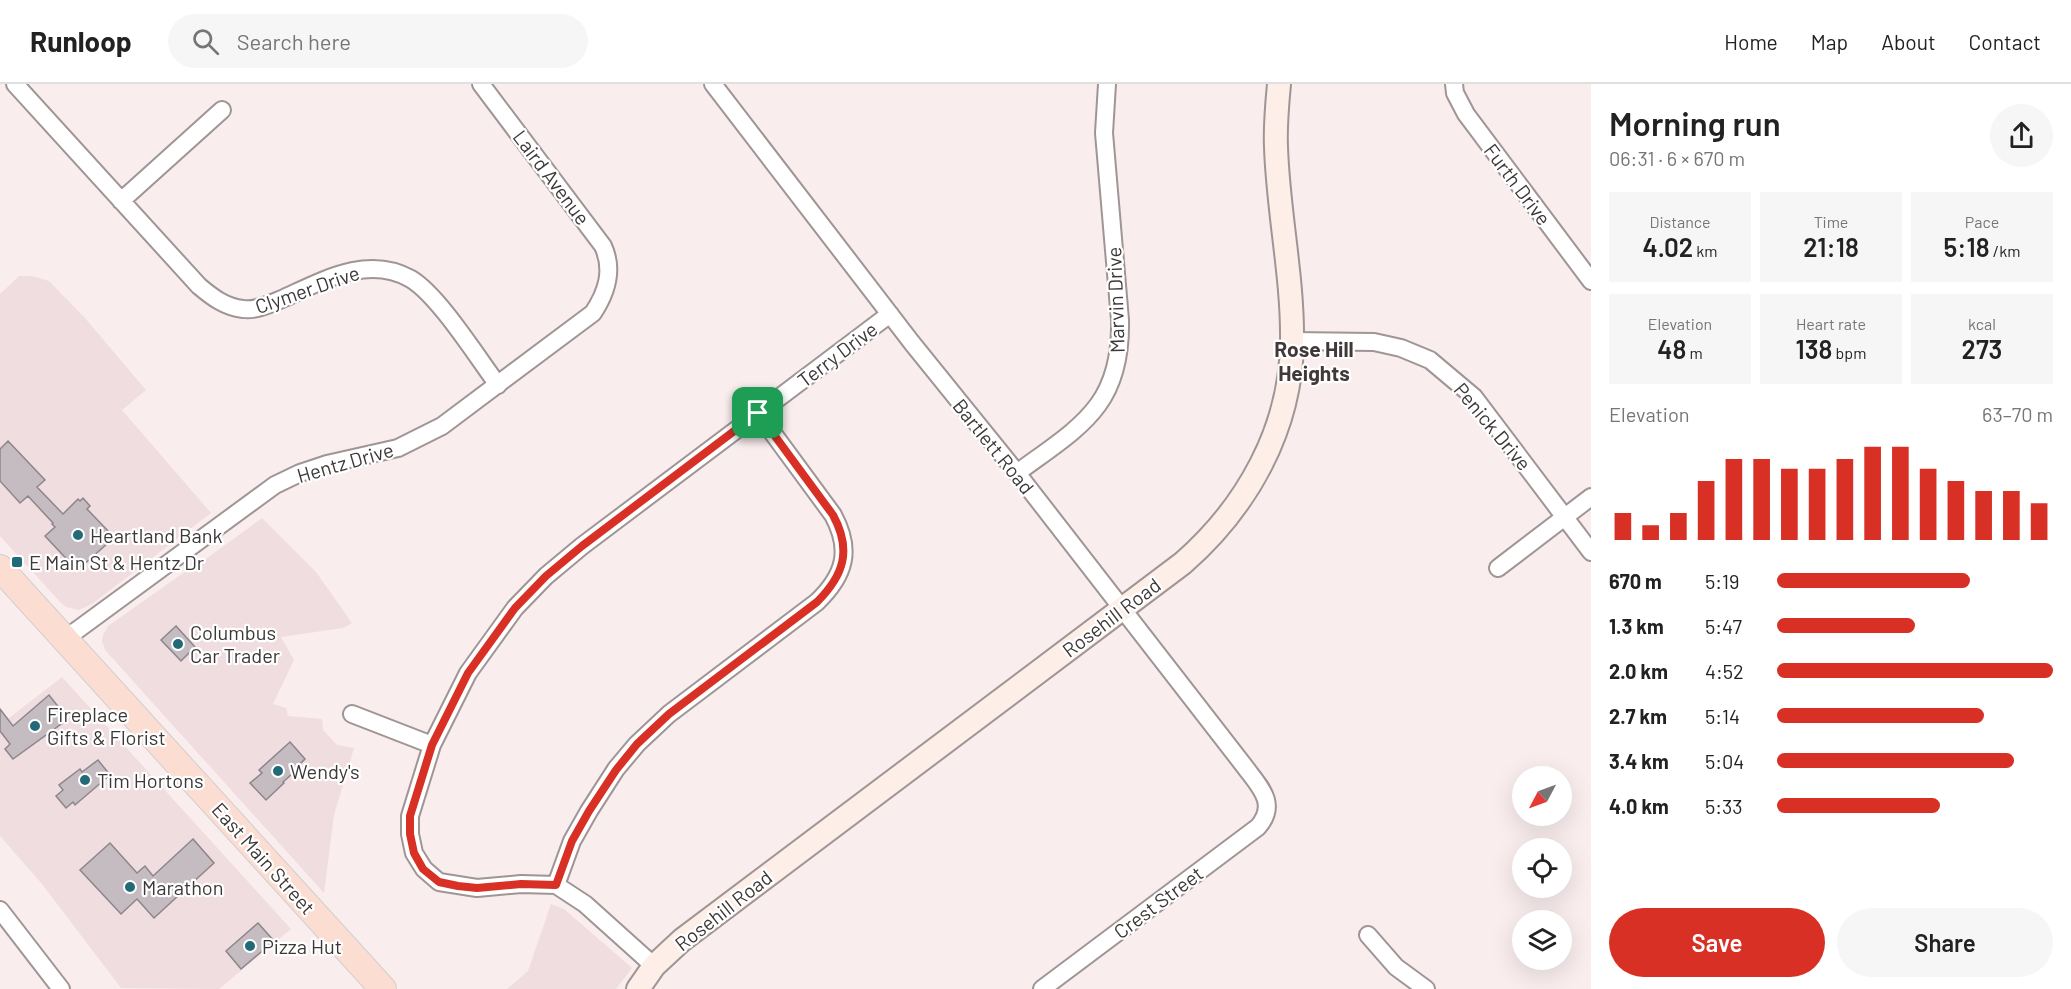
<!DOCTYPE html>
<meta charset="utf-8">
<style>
body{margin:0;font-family:Barlow,sans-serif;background:#f6f6f6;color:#222;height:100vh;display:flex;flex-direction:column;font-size:22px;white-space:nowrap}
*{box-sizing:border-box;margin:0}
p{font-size:20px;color:#767676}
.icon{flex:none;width:33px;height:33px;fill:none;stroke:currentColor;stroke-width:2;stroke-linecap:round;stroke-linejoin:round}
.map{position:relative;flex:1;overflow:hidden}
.details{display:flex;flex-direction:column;background:#fff;width:480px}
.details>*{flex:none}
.needle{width:39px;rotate:229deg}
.tools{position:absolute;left:1512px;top:682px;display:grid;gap:12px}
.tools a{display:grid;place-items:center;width:60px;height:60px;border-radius:50%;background:#fff;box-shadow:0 6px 24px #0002;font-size:30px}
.pin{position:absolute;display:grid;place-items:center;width:51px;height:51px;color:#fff;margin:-26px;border-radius:12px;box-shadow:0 3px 9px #0006}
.round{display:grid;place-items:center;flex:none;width:63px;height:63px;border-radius:32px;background:#f6f6f6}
.overview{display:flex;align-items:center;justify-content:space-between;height:102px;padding:0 18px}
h1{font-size:33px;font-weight:600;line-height:45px}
.metrics{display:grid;grid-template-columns:repeat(3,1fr);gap:9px;height:102px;padding:6px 18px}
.metrics div{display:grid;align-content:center;border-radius:0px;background:#f6f6f6;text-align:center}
.metrics b{font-size:26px;font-weight:600}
.metrics small{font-size:16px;font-weight:400}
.metrics p{font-size:16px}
.chart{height:168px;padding:12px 18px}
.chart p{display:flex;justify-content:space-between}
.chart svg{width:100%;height:108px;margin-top:6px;stroke:#d93025;stroke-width:6}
.primary-button{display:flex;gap:12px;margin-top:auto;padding:12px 18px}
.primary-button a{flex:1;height:69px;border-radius:36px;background:#d93025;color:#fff;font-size:24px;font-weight:600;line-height:69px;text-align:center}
.primary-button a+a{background:#f6f6f6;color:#222}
ul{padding:0 18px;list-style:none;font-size:20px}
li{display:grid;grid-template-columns:96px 72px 1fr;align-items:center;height:45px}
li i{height:15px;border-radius:8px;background:#d93025}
header{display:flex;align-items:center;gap:36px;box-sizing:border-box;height:84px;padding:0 30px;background:#fff;border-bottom:2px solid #e0e0e0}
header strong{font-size:28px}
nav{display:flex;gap:33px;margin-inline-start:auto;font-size:21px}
.search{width:420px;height:54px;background:#f6f6f6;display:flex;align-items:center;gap:15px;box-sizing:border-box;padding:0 21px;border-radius:33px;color:#767676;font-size:22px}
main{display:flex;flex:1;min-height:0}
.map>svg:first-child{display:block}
</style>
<header>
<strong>Runloop</strong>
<div class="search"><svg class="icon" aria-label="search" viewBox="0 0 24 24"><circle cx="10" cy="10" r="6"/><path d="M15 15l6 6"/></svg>Search here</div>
<nav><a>Home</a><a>Map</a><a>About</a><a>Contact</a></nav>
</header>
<main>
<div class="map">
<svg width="1591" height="905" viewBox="0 0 1591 905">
<rect width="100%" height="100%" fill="#f9edee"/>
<!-- built -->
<path fill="#f0dddf" d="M19,192H32L49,197L85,234L146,306L122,326L211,429L92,520L79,526L66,523L61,519L0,452V210Z
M262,434L316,488L352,539L343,544L281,553L294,576L273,620L286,624L288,632L322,635L323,646L337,661L354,664L334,731L324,809L105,566L102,557L103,551L108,542L186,487L199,480Z
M62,593L291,845L219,905L121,904L42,800L0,752V641Z
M551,820L564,825L632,884L616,905H507L528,887Z"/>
<!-- building -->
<path fill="#c5bcc2" stroke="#8e858a" stroke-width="1.5" d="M8,357L45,396L37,403L63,430L78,415L80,417L83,414L90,422L87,425L110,449L104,455L108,459L81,483L80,482L76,485L45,452L55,443L52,440L53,439L28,412L20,419L0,397V365Z
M176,542L195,563L181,577L161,556Z
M49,611L68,635L13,675L5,665L10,660L0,647V625L13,642Z
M290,658L305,675L299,681L300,683L283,698L284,699L266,716L250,699L262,689L259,686Z
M98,676L110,691L75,721L73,718L66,724L56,712L63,706L59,701L80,685L82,688Z
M193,755L214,779L154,834L137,815L121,830L80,786L110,759L137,789L145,782L153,792Z
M258,839L274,857L241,885L226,867Z"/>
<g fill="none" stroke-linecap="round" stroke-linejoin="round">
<defs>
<path id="street" d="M15,0L199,202C212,213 225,223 243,225C255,227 270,220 282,215C322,197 368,170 411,195C439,212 477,273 498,301
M713,0L912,259L1017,389L1245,683C1260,703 1278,720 1258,743L1042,905
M1454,0L1455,9L1466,30L1591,197
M121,117L222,26
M1292,257L1374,258L1401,264L1430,276L1474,313L1591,468
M1017,389C1079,343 1122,323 1120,236L1104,49L1107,0
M1498,484L1591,413
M65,555L275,401L300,389L327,380L398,364L442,342L593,229C607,208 614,186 603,162L481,0
M352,630L432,661
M556,801L572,757L589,727L616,685L637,660L669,630L817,518C845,491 852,466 833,431L758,329
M0,826L61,905
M1368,851L1396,883L1426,905
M654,882L585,820L556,801L521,800L477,804L439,798L424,785L414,769L410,750V732L432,661L468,589L515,524L546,492L582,462L890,230"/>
<path id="secondary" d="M638,905L654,882L682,856L1183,479C1247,423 1291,345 1292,258C1293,193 1278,128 1276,63C1275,42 1277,21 1279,0"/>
<path id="primary" d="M0,484L383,905"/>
</defs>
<!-- street casing -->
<use href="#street" stroke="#9f9595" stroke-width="20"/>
<!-- secondary casing -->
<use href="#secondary" stroke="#9f9595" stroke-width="26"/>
<!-- primary casing -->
<use href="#primary" stroke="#d0cfcf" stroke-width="28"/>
<!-- street -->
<use href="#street" stroke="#fff" stroke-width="16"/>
<!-- secondary -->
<use href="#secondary" stroke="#fdeee8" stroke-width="22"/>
<!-- primary -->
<use href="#primary" stroke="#fbddd2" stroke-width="26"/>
</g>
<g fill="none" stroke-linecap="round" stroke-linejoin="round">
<defs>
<path id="route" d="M758,329L833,431C852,466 844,491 817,518L669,630L637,660L616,686L589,727L572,757L556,801L521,800L477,804L458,802L439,798L423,785L414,769L410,750V732L432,661L468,589L515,524L546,492L582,462Z"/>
</defs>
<!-- route casing -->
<use href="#route" stroke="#fff" stroke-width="12"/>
<!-- route -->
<use href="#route" stroke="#d93025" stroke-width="8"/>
</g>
<!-- markers -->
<g fill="#236a78" stroke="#fff" stroke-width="2">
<circle cx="78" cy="451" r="6"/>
<rect x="11" y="472" width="12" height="12" rx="3"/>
<circle cx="178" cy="560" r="6"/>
<circle cx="35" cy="642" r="6"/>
<circle cx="278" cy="687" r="6"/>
<circle cx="85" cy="696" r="6"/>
<circle cx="130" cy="803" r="6"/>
<circle cx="250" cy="862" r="6"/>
</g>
<g text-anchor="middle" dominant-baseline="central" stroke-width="4.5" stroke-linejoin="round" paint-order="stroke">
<!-- street labels -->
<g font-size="20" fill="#3c3838" stroke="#fff">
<text transform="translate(552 93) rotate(53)">Laird Avenue</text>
<text transform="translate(1518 100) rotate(53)">Furth Drive</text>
<text transform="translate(307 205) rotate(-19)">Clymer Drive</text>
<text transform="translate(1115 216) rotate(-92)">Marvin Drive</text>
<text transform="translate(837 270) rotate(-37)">Terry Drive</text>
<text transform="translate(1493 342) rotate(50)">Penick Drive</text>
<text transform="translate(994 362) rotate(51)">Bartlett Road</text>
<text transform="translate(345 378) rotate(-16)">Hentz Drive</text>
<text transform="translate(1111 533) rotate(-37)">Rosehill Road</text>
<text transform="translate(264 774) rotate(48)">East Main Street</text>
<text transform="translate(1158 818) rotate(-37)">Crest Street</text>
<text transform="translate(723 826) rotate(-38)">Rosehill Road</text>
</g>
<!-- poi labels -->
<g font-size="20" fill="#3c3838" stroke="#fff" text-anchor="start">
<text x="90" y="451">Heartland Bank</text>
<text x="29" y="478">E Main St &amp; Hentz Dr</text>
<text x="190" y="548">Columbus<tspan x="190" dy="23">Car Trader</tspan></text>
<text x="47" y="630">Fireplace<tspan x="47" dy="23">Gifts &amp; Florist</tspan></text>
<text x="290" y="687">Wendy's</text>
<text x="97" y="696">Tim Hortons</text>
<text x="142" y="803">Marathon</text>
<text x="262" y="862">Pizza Hut</text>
</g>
<!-- neighbourhood labels -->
<g font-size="21" font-weight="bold" fill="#413839" stroke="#fff">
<text x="1314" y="264">Rose Hill<tspan x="1314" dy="24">Heights</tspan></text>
</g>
</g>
</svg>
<div class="tools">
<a><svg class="needle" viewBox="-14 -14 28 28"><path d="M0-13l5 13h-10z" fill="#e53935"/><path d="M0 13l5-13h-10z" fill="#767676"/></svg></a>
<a><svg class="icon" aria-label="locate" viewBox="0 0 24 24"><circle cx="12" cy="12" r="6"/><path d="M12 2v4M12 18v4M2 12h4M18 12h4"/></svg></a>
<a><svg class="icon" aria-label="layers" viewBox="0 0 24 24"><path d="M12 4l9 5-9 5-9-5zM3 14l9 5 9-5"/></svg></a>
</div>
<div class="pin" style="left:758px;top:329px;background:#1e9e55"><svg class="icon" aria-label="arrive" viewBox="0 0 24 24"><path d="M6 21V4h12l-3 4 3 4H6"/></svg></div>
</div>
<section class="details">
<div class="overview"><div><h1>Morning run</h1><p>06:31 · 6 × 670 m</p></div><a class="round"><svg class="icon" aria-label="share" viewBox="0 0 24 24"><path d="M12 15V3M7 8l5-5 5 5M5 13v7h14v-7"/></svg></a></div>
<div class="metrics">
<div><p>Distance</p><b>4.02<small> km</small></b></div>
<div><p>Time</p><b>21:18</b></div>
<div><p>Pace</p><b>5:18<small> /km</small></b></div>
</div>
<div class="metrics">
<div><p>Elevation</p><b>48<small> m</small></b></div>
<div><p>Heart rate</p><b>138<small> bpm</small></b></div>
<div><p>kcal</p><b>273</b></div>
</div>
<div class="chart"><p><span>Elevation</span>63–70 m</p>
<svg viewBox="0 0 160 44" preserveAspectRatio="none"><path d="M5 44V33M15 44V38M25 44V33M35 44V20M45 44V11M55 44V11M65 44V15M75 44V15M85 44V11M95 44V6M105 44V6M115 44V15M125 44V20M135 44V24M145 44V24M155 44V29"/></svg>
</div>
<ul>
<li><b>670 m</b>5:19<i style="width:70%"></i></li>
<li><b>1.3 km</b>5:47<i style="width:50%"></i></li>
<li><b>2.0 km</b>4:52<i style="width:100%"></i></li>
<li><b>2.7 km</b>5:14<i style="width:75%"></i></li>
<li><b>3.4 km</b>5:04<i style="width:86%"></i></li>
<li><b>4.0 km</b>5:33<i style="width:59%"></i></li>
</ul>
<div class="primary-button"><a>Save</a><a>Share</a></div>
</section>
</main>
